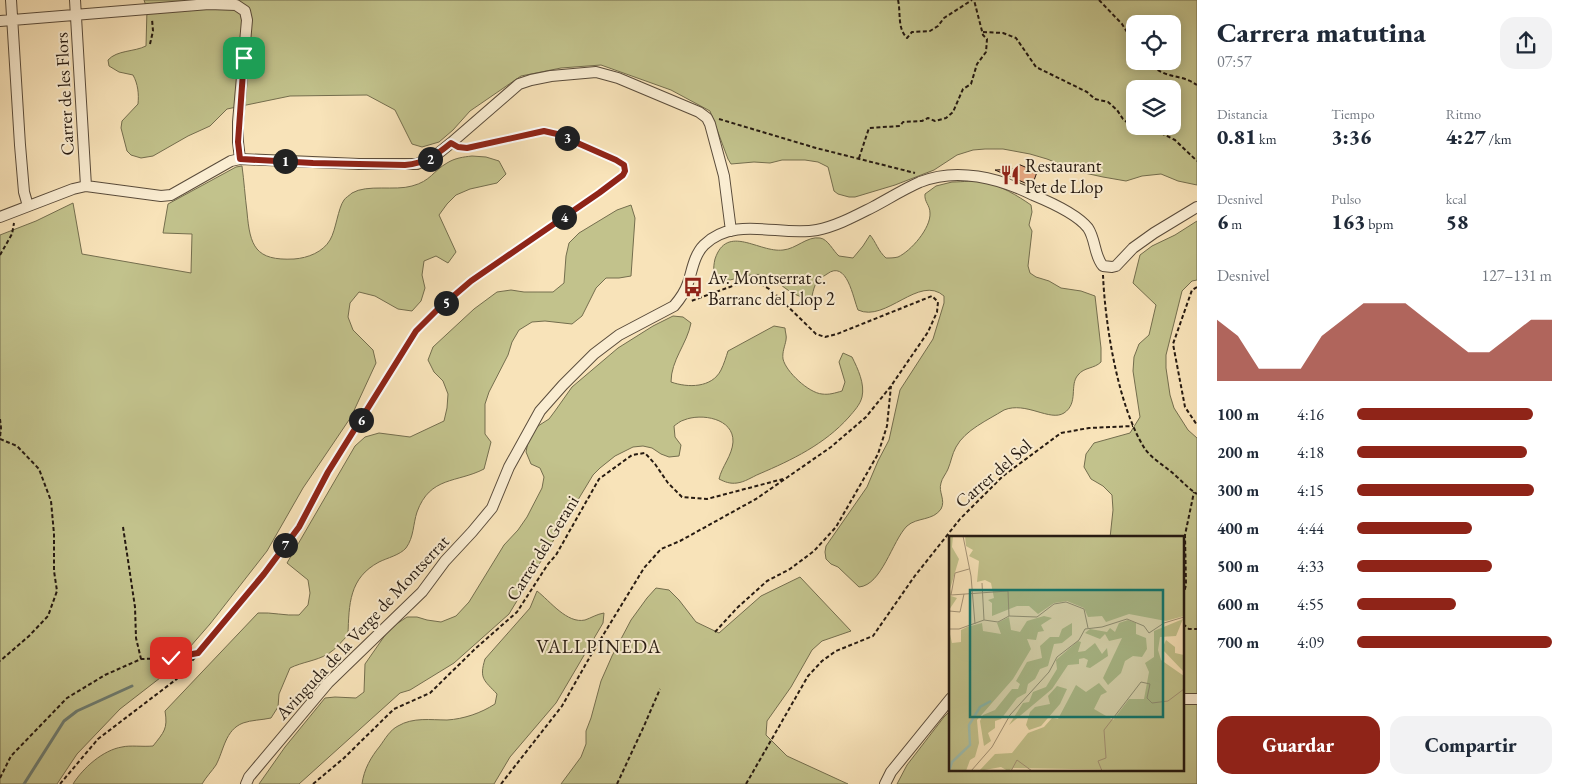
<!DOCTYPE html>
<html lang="es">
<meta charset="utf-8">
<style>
body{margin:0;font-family:"EB Garamond",serif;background:#f2f2f3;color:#1f2937;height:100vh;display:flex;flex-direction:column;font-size:19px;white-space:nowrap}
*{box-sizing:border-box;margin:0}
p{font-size:16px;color:#747a83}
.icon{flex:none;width:28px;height:28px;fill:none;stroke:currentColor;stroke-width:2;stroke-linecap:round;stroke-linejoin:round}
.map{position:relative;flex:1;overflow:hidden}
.details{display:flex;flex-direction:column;background:#fff;width:375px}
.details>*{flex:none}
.fabs{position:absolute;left:1126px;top:15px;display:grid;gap:10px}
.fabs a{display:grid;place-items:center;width:55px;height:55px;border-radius:10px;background:#fff;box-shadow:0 2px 12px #0003;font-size:25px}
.pin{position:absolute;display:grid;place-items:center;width:42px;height:42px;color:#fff;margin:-21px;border-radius:10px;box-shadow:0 2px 8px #0006}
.km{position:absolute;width:25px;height:25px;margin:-12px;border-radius:50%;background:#222;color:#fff;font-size:14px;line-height:25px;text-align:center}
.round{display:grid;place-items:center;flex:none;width:52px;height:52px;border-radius:15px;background:#f2f2f3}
.summary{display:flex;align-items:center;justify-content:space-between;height:85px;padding:0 20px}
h1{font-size:28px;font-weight:800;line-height:38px}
.metrics{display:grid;grid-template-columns:repeat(3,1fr);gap:8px;height:85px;padding:5px 20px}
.metrics div{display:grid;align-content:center}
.metrics b{font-size:21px;font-weight:800}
.metrics small{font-size:14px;font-weight:400}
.metrics p{font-size:14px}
.chart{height:140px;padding:10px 20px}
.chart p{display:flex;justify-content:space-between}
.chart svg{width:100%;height:90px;margin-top:5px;fill:#8f2418;opacity:.7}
.primary-button{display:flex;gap:10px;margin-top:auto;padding:10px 20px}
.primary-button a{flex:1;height:58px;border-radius:15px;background:#8f2418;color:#fff;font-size:20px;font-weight:800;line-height:58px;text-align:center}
.primary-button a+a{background:#f2f2f3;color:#1f2937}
ul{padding:0 20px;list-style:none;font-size:16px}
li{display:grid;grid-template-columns:80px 60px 1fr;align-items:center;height:38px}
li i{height:12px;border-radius:6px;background:#8f2418}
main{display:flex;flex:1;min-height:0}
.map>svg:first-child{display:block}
</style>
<main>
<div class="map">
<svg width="1197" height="784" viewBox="0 0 1197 784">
<rect width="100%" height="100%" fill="#f8e3b9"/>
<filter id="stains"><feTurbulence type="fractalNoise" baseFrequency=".004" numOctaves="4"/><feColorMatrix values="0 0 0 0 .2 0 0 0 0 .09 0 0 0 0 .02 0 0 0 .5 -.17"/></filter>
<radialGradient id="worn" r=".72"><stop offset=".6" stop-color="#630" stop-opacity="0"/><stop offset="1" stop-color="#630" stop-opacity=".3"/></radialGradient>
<!-- green -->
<path fill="#c2c28c" stroke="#746e4e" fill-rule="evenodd" d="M144,0H1197V185L1178,181L1161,174L1142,176L1126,181L1103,177L1080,172L1047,159L1030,154L1003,149H985L973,150L957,155L934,170L895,185L855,197H849L838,194L834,191L828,167L818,162L805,160H782L770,163L754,162L731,164L728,159L710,111L671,90L601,65L561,68L521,76L470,111L453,130L439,142L422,147L412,144L395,110L367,95L290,96L227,109L210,126L188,136L153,156L141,158L131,155L127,151L121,128L122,121L138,104C139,94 138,84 133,75L119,72L109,66L108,60C117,50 134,52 146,46L147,9ZM1135,24H1172V61H1135ZM1135,89H1172V126H1135Z
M472,156L486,157L499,161L506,174L497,183L470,189L456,195L447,204L439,215L456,252L448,263L436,256L424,261L422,275L425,288L421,301L412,311L398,309L375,296L359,292L350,303L348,317L353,330L373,350L376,363L351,417L303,488L267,551L210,624L169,671L120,709L77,754L57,784H0V235L36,221L73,203L82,254L191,273L192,234L163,233L168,204L236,167L242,166C244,181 245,196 247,212C250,246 255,261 294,259C308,258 323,252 330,240C336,230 338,208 344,200C345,198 350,195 352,193C367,184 395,191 412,186C431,181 433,171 447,163C455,158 463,157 472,156Z
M952,182C963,182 974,180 984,182C1000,185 1018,196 1031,205L1032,212L1029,225L1032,231L1028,266L1030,273L1036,277L1049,281L1061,288L1081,291L1095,296L1101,348V362C1094,369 1084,367 1078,375C1069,385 1079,403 1064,413C1050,422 1026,401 1004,410C988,420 965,430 956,447C952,454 951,462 948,469C946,474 942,478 941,483C938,492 946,500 941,509C933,521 917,517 907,526C892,541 882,585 859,587L838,567L831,564L826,559L825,552L826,546L867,487L878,461L889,440L900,390L933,339L944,303V296C919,274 886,323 858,310C853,298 847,259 827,274C816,281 815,283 812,296L806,299C799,296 791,293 785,288C779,284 776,278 769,276C752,270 735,282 718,281C713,274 713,268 715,259C727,223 759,253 783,250C796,249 807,236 820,238C828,239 833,251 839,256L853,258L863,246L870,235C876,242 878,251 886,258C890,258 894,258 898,257C911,251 931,228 930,213C930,205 924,202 925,194L936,186Z
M631,205L635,218L631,276L619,278H606L596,288L582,316L572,324L545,321L532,322L519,330L512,342L508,355L489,392L485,404V434L491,442L484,469C457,483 430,476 417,512C413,524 414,537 406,548C400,555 387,558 379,562C349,578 349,604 348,635C342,641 336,649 328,654C316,661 302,662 290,668L279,694L278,707L271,718C262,720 251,720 243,723C225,730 224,750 216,765C212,771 206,777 202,784H73C83,768 103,750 122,747C130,745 143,747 153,746C164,732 168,729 165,711L258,613C272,612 285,616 299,615L308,605L310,593L308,580L287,563L355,446L365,437L379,433L410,437L444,421L447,408L448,394L443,381L434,372L428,360L433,347L474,309L497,292L511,290L524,292H553L564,283L566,256L569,243L579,233L617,210Z
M1197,221V280L1192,281L1182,291L1166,355V368L1170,395L1174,408L1188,430L1197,438V784H897L907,765L944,717L951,710V770H1183V538H1110L1113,510L1112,495L1103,486L1091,479L1084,467L1086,454L1094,443L1130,433L1140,417L1133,371L1134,357L1139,344L1149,335L1156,305L1133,283L1140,255L1152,246L1175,235Z
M673,316L683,317L691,323C687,344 671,360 671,382C688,388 712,388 721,370C724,364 726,357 728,351L774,326L785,328C785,332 787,336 786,340C785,346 782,352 783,359C786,372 809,393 822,394C829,395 835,393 842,391L845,382L839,362L843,353L852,357C858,369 865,384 862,397C860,405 854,411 849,417C825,444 792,460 759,474C752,477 745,482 737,483C730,484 725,482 719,479C722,466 732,456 733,442C734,418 701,413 684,420C680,421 677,424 674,426L675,437L681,445L679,456L669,457L661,454L652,448L643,446L633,447L615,456L600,468L593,475L509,614L454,663L410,690L400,693L299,784H259L285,747L325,698L335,697L356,698L364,692L365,664L388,631L398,623L407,617H417L427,620L441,622L456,616L469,602L504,545L518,530L527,517L542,488L544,477L540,468L531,464L526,452L528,442L532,433L538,426L549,419L555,411L572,387L618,348L653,326Z
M800,577L851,631L822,641L812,650L791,687L767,721L766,735L787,756L848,784H561L581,757L586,744V731L591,718L601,681L612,656L631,620L647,598L656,588L669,590L679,600L696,622L719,633L761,596Z
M537,591C550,601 567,624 585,620C591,618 597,614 604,613L603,623L556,703L510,757L494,784H362C364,769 371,757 380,746C385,739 390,730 398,726C413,717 431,720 447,720C464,719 481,713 495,704L497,694C484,680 479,679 485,659L530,608Z"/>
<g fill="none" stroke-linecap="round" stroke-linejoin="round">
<!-- stream -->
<path stroke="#6d7c71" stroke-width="3" d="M24,784L64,721L77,711L132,686"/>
</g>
<!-- building -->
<path fill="#e7a982" stroke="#261a11" d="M1018,164L1037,172L1032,186L995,170L1016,169Z"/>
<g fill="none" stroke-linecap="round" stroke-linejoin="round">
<defs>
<path id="minor" d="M11,0L20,145L24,192L28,206
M75,0L86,186
M0,21L209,4L236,5L245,11L247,20L238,122V142L240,159
M0,217L73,189L86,186L161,196L171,195L231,161L240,159L359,164H417L435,156L451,143L519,84L531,80L551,76L596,72L618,78L699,112L707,118L710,124L724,176L731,231
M1183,699H1197
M246,784L249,777L328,683L422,592L445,561L472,532L492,508L509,467L540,411L563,385L594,354L619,335L674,306C680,299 685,292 688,283C692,271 694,255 704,245C734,215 781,237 817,230C837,226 855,216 873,207C888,199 904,189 920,182C957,167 999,178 1033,195C1050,202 1077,214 1088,228C1096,240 1094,256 1103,266L1112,267L1116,266L1133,248L1154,233L1197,207
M885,784L891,772L951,698"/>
</defs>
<!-- minor casing -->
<use href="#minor" stroke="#5a4c3b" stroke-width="12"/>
<!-- path -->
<path stroke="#261a11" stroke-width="2" stroke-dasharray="4 2.5" stroke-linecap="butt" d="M898,0C901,13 897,28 907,38L912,32L930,31L938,26L944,18L972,0
M1099,0L1122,24L1135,45
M983,32L1003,33L1016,38L1036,67L1087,92L1095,99L1108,102L1117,110L1123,119L1134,128L1161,133L1175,140L1197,161
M150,44L153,31L152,19
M1148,61C1165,81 1178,72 1197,85
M719,119L816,148L915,173
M859,158L869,128L900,126L903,122L922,121L928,118L935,121L946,118L953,112L963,89L971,84L977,64L986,52L987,39L983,35L974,0
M0,255L12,234L14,223
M1103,275C1105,324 1118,407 1145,449C1153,460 1167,467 1177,477C1184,483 1189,489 1197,494
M1197,287L1192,290L1173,344L1185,407L1197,425
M0,419L1,428L0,437
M0,439L17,446L39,469L51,501L54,534V571L57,591L48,616L29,636L0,661
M123,527L135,607L136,638L141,659
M1183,596L1186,585L1185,535L1194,492
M1183,624L1189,629H1197
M715,632L737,608L767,581L790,569L814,551L836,527L878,454L887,426L891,386
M0,778L11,756L67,698L105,675L141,659L171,658L198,653
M60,784L98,739L178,678L264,574L299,527L328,471L417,331L436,311L471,281L599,193L623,175L625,171L623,165L616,160L557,134L544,131L467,148H461
M313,784L344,758L394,709L430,693L476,648L517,612L548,564L556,555L599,479L632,455L645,453L655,464L668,483L682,497L707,499L783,479
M501,784L562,706L591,655L644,568L661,549L680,541L756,499L831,447L866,417L891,386L928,332L937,312L938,302L932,296L837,334L825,337L816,334L771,290L761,284H738L691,301
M617,784L644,726L660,689
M746,784L808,676L822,661L836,651L873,636L914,577L960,519L1003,476L1061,433L1089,428L1133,426"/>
<!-- minor -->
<use href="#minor" stroke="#faedd2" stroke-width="10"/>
</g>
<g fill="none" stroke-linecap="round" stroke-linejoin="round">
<defs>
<path id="route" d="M171,658L198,653L264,574L299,527L328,472L416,331L436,311L471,281L599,193L623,175L625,171L624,165L616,160L557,134L544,131L467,148L458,147L451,143C435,156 426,163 405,165L313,163L240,159L238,142L244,58"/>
</defs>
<!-- route casing -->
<use href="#route" stroke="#fff" stroke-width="10"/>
<!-- route -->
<use href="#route" stroke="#8f2418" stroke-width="6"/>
</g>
<!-- icons -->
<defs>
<symbol id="restaurant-bare" viewBox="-9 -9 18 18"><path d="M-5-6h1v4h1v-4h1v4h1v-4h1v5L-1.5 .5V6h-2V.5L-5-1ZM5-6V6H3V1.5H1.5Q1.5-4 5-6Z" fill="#8f2418" stroke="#faedd2" stroke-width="2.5" paint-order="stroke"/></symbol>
<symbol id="bus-bare" viewBox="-9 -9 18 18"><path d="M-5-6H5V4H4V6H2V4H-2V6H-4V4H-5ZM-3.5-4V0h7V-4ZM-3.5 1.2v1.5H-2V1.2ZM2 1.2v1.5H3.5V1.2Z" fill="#8f2418" stroke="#faedd2" stroke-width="2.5" paint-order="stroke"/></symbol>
</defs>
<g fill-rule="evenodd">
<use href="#restaurant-bare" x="996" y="161" width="28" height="28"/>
<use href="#bus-bare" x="679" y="273" width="28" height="28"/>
</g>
<g text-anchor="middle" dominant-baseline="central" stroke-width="4" stroke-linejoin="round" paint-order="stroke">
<!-- street labels -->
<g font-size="18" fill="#261a11" stroke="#faedd2">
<text transform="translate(64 94) rotate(-93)">Carrer de les Flors</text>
<text transform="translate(993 473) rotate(-41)">Carrer del Sol</text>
<text transform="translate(542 548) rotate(-58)">Carrer del Gerani</text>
<text transform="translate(362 627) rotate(-47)">Avinguda de la Verge de Montserrat</text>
</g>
<!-- poi labels -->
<g font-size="18" fill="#261a11" stroke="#faedd2" text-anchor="start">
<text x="1025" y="165">Restaurant<tspan x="1025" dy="21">Pet de Llop</tspan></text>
<text x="708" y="277">Av. Montserrat c.<tspan x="708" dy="21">Barranc del Llop 2</tspan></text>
</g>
<!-- neighbourhood labels -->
<g font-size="19" letter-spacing="1" fill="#261a11" stroke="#faedd2">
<text x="599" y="646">VALLPINEDA</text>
</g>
</g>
<!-- overview -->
<g transform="translate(949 536)">
<rect width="235" height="235" fill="#f8e3b9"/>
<path d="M0,0H4L3,11L10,23L1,53L2,60L8,62L0,74ZM16,0H235V80L217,85L180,78L157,86L153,80L139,81L135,72L118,65L105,67L89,78L80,70H68L43,80V67L39,64L45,62L42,47L36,44L28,46L30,25L20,20L24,14L17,10ZM95,80L103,82L92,89L95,95L89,96L87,104L78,103L82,113L64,143L28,184L30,207L26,221L21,224L17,235H0V94L3,107L12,106V94L18,91L33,87L34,95L52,98L48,87L60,81L62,94L71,96L78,85ZM234,83L227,100L211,101L209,114L212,124L235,140V235L64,232L59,235L52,231L30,235L46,218L63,217L79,197L95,191L103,182L109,183L127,149L137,156L150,147L158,156L152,159L145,173L164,184L180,163H195L200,136L196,127L205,121V95ZM179,84L187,87V98L197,102L198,113L193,121L184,120L176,125L172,137L159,149L154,142L173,102L160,105L156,98L151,103L136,97L141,93L158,96L161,92L166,96L170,87ZM123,87V99L113,107L105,108L99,130L91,133L86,143L79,148L77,157L68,162L52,183L46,185V192L39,197L42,205L35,210L31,185L34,179L46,174L63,153H69L71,148L67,145L78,126L93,122L91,110L101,101H110L113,93ZM217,104L226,111V117L235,119V136L213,113ZM129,105L132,106L129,116L136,115L146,107L153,118L158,112L159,120L141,132L137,131L139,124L135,122L130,123V128L119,129L103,153L60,189L74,167L80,166L84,156L97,151L108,133L107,124ZM108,150L118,153L111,168L92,190L80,194L77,189L81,176L86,171L101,168L99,160Z" fill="#c2c28c"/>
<path fill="none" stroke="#9dbeb1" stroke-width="2.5" d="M0,235L3,226L21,209L20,189L31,171L42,165"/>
<path fill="none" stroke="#a49376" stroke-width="1" d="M14,0L22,40L26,88M20,33L6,37L2,59L59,55L60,80M33,47L35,84M0,75L11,76L15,58M0,93H10L35,84L49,86L60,80L88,81L105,68L117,66L135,73L139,92M22,235L43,211L61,179L100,136L108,121L130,104L136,93L153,91L178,83L195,90L200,97L215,87L235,81M62,235L68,224L83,235M153,235L149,225L157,222L155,194L192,146L201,148L198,162L203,167L219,165L235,153"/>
<path fill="#0f766e" fill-opacity="0.15" stroke="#0f766e" stroke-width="2.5" d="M21,54H214V181H21Z"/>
<rect width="235" height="235" fill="none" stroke="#261a11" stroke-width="2.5"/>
</g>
<rect width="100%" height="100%" filter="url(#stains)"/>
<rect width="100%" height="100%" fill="url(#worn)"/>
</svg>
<div class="fabs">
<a><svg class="icon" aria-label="locate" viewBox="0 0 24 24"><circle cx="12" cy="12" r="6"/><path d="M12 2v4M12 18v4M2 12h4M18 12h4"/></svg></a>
<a><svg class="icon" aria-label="layers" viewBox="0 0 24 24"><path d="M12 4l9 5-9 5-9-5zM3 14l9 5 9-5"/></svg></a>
</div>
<div class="pin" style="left:244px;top:58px;background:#1e9e55"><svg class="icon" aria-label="arrive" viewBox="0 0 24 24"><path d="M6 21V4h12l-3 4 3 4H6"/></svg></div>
<div class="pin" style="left:171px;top:658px;background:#d93025"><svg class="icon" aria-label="check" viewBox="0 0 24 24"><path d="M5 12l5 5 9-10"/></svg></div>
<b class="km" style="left:285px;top:161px">1</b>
<b class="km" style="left:430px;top:159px">2</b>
<b class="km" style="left:567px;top:138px">3</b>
<b class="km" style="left:564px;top:217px">4</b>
<b class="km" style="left:446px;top:303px">5</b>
<b class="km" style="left:361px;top:420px">6</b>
<b class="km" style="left:285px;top:545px">7</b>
</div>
<section class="details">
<div class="summary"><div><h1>Carrera matutina</h1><p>07:57</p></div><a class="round"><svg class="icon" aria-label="share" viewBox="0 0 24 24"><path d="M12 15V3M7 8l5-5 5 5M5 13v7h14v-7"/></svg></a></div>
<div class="metrics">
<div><p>Distancia</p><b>0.81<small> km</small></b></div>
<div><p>Tiempo</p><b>3:36</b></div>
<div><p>Ritmo</p><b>4:27<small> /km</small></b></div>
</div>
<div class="metrics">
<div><p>Desnivel</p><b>6<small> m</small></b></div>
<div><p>Pulso</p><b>163<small> bpm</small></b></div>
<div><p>kcal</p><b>58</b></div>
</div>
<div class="chart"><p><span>Desnivel</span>127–131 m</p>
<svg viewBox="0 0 160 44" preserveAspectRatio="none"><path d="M0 44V14L10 22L20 38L30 38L40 38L50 22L60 14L70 6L80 6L90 6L100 14L110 22L120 30L130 30L140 22L150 14L160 14V44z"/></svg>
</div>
<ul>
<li><b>100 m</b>4:16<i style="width:90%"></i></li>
<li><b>200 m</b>4:18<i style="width:87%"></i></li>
<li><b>300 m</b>4:15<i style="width:91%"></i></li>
<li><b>400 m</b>4:44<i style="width:59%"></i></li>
<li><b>500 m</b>4:33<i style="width:69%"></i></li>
<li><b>600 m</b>4:55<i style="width:51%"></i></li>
<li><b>700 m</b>4:09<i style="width:100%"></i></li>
</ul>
<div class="primary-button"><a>Guardar</a><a>Compartir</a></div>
</section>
</main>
